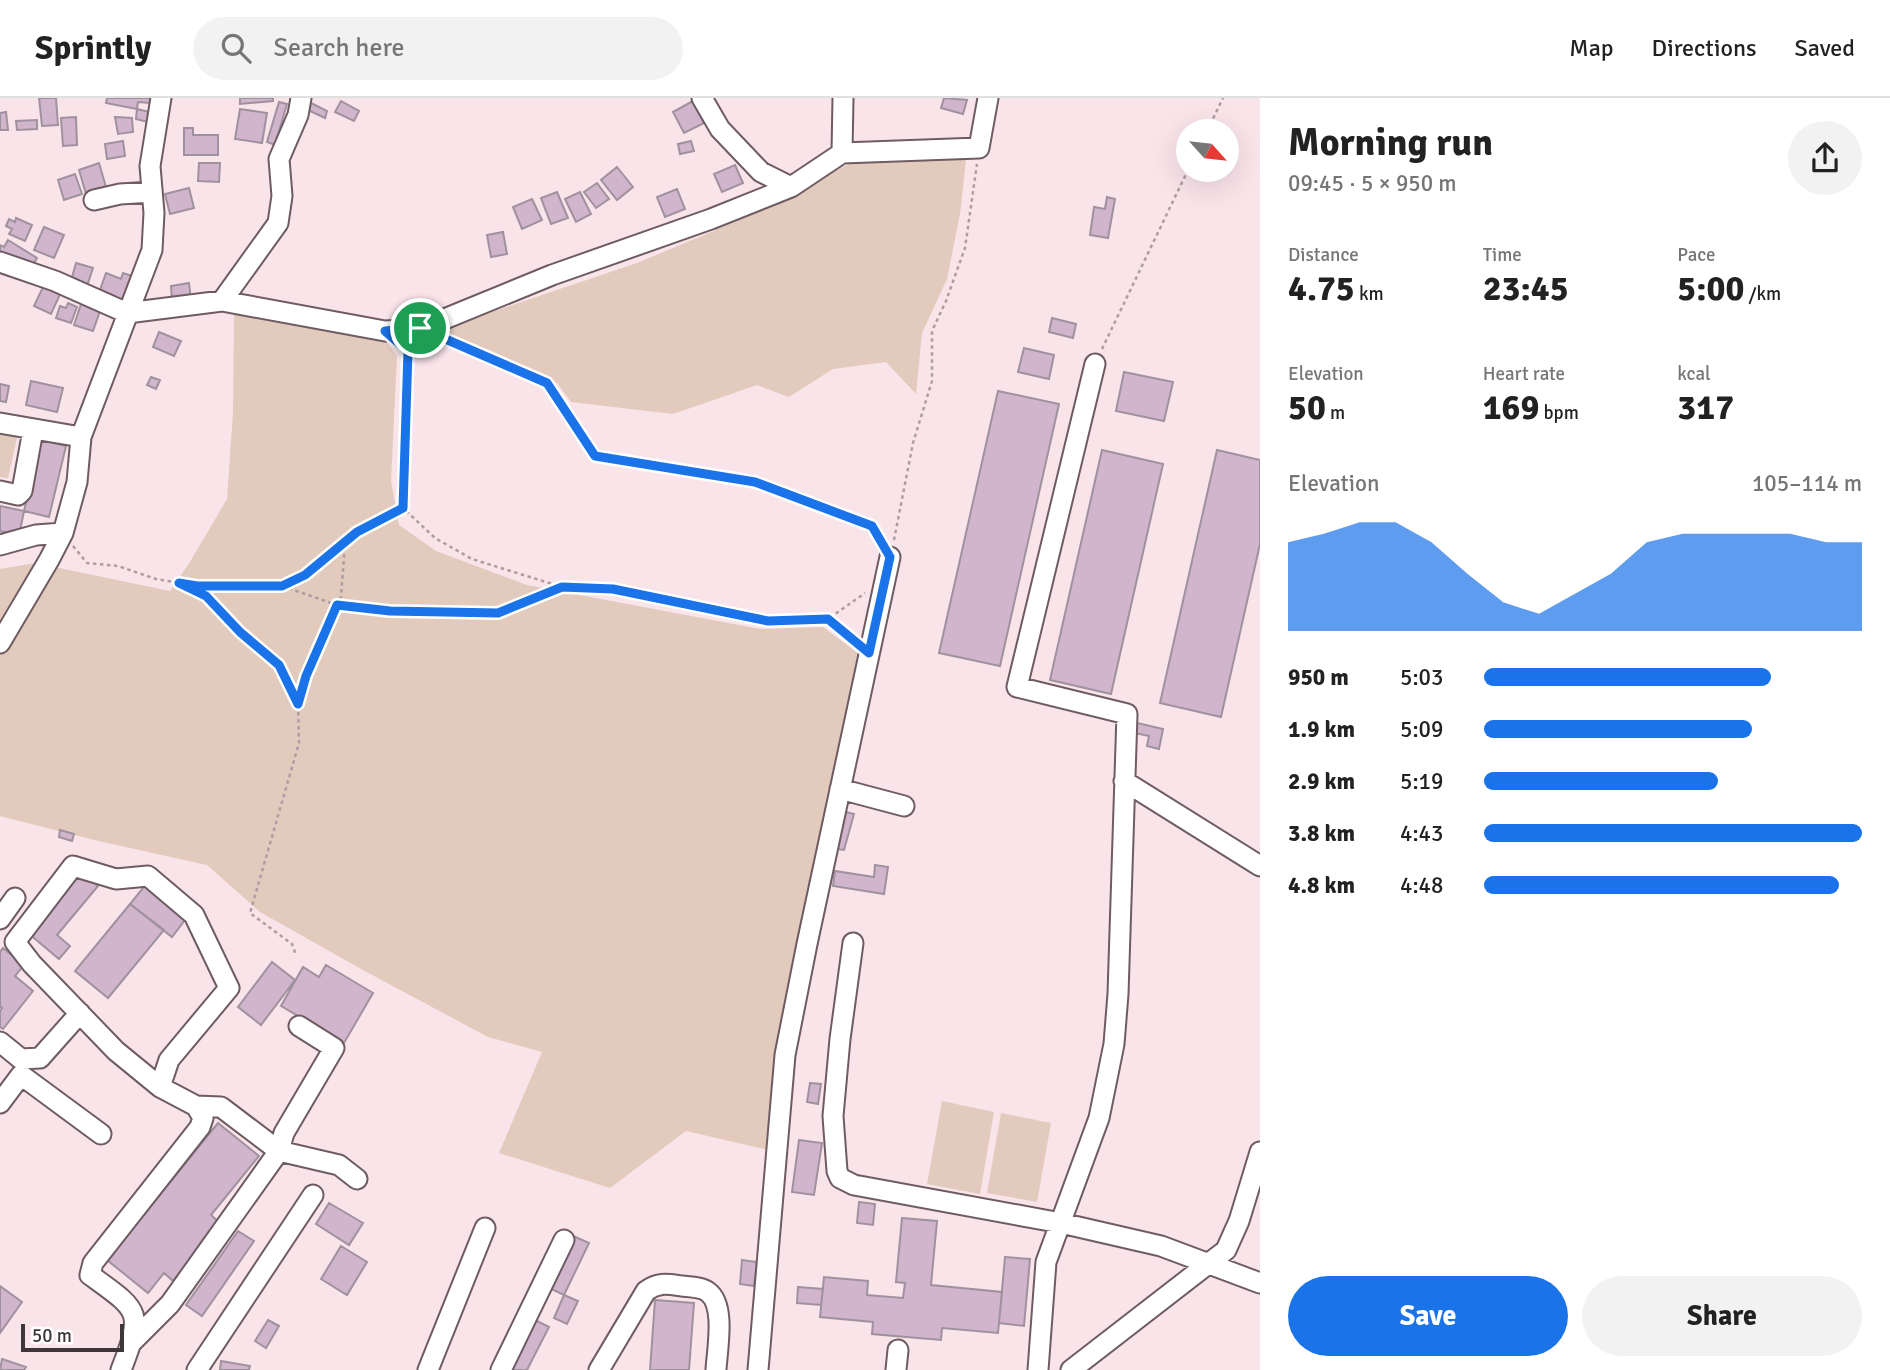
<!DOCTYPE html>
<meta charset="utf-8">
<style>
body{margin:0;font-family:Signika,sans-serif;background:#f2f2f2;color:#222;height:100vh;display:flex;flex-direction:column;font-size:26px;white-space:nowrap}
*{box-sizing:border-box;margin:0}
p{font-size:23px;color:#767676}
.icon{flex:none;width:38px;height:38px;fill:none;stroke:currentColor;stroke-width:2;stroke-linecap:round;stroke-linejoin:round}
.map{position:relative;flex:1;overflow:hidden}
.sheet{display:flex;flex-direction:column;background:#fff;width:630px}
.sheet>*{flex:none}
.needle{width:46px;rotate:117deg}
.tools{position:absolute;left:1176px;top:21px;display:grid;gap:14px}
.tools a{display:grid;place-items:center;width:63px;height:63px;border-radius:50%;background:#fff;box-shadow:0 7px 28px #0002;font-size:35px}
.scale{position:absolute;left:21px;bottom:18px;width:103px;box-sizing:border-box;padding-left:7px;border:4px solid #3e3638;border-top:0;font-size:19px;line-height:24px;white-space:nowrap;color:#3e3638;-webkit-text-stroke:5px #fff;paint-order:stroke}
.pin{position:absolute;display:grid;place-items:center;width:60px;height:60px;color:#fff;margin:-30px;border:4px solid #fff;border-radius:50%;box-shadow:0 2px 7px #0007}
.round{display:grid;place-items:center;flex:none;width:74px;height:74px;border-radius:37px;background:#f2f2f2}
.headline{display:flex;align-items:center;justify-content:space-between;height:119px;padding:0 28px}
h1{font-size:38px;font-weight:700;line-height:52px}
.metrics{display:grid;grid-template-columns:repeat(3,1fr);gap:10px;height:119px;padding:7px 28px}
.metrics div{display:grid;align-content:center}
.metrics b{font-size:35px;font-weight:700}
.metrics small{font-size:19px;font-weight:400}
.metrics p{font-size:19px}
.chart{height:196px;padding:14px 28px}
.chart p{display:flex;justify-content:space-between}
.chart svg{width:100%;height:126px;margin-top:7px;fill:#1a73e8;opacity:.7}
.action{display:flex;gap:14px;margin-top:auto;padding:14px 28px}
.action a{flex:1;height:80px;border-radius:42px;background:#1a73e8;color:#fff;font-size:28px;font-weight:700;line-height:80px;text-align:center}
.action a+a{background:#f2f2f2;color:#222}
ul{padding:0 28px;list-style:none;font-size:23px}
li{display:grid;grid-template-columns:112px 84px 1fr;align-items:center;height:52px}
li i{height:18px;border-radius:9px;background:#1a73e8}
header{display:flex;align-items:center;gap:42px;box-sizing:border-box;height:98px;padding:0 35px;background:#fff;border-bottom:2px solid #e0e0e0}
header strong{font-size:33px}
nav{display:flex;gap:38px;margin-inline-start:auto;font-size:24px}
.search{width:490px;height:63px;background:#f2f2f2;display:flex;align-items:center;gap:18px;box-sizing:border-box;padding:0 24px;border-radius:38px;color:#767676;font-size:26px}
main{display:flex;flex:1;min-height:0}
.map>svg:first-child{display:block}
</style>
<header>
<strong>Sprintly</strong>
<div class="search"><svg class="icon" aria-label="search" viewBox="0 0 24 24"><circle cx="10" cy="10" r="6"/><path d="M15 15l6 6"/></svg>Search here</div>
<nav><a>Map</a><a>Directions</a><a>Saved</a></nav>
</header>
<main>
<div class="map">
<svg width="1260" height="1272" viewBox="0 0 1260 1272">
<rect width="100%" height="100%" fill="#f9e4ea"/>
<!-- green -->
<path fill="#e2cabd" d="M862,59L966,62L960,116L947,181L922,235L916,296L886,264L833,271L789,299L757,287L673,316L571,304L557,285L438,232L637,165L747,119Z
M234,215L385,241L397,258L391,383L399,427L436,453L527,487L760,531L823,529L858,555L784,906L768,1052L686,1033L610,1090L499,1055L542,954L488,939L361,871L260,814L207,767L94,742L0,718V471L35,465L170,493L190,464L227,401L233,315Z
M0,332L18,336L8,380L0,379Z
M942,1003L994,1014L980,1096L927,1086Z
M1001,1015L1051,1025L1037,1104L987,1095Z"/>
<!-- building -->
<path fill="#d1b5cd" stroke="#a0919e" stroke-width="2" d="M39,0H56L58,27L42,28Z
M107,0H151L150,5L138,4L137,11L106,5Z
M240,0H273V3L240,6Z
M944,0L967,2L963,16L941,10Z
M341,3L359,13L354,23L335,14Z
M693,3L704,25L684,35L673,14Z
M279,4L287,6L275,47L267,44Z
M311,5L327,13L325,20L308,12Z
M137,11L150,14L148,24L136,21Z
M240,11L267,15L262,45L235,41Z
M6,14L8,32H0V15Z
M76,19L77,47L63,48L61,20Z
M115,19L132,20L133,34L118,36Z
M37,22V31L17,32L16,23Z
M184,30H193V37H218V57H184Z
M123,43L125,58L107,61L105,46Z
M691,43L694,53L680,56L678,46Z
M99,65L106,89L86,96L79,72Z
M199,65H220L219,84L198,83Z
M735,67L743,85L722,94L714,76Z
M617,69L633,89L617,102L601,82Z
M75,76L82,96L64,102L58,82Z
M597,85L609,101L596,110L584,94Z
M189,90L194,110L170,116L165,96Z
M677,91L685,111L665,119L657,99Z
M557,94L568,120L551,126L541,100Z
M580,94L591,116L576,124L565,101Z
M1107,99L1115,101L1108,140L1090,137L1094,109L1105,111Z
M532,101L542,122L522,131L513,109Z
M16,120L32,127L25,143L9,136L12,131L6,128L9,121L15,124Z
M44,129L64,137L54,160L34,152Z
M503,134L507,156L491,159L487,137Z
M8,142L37,160L31,170L0,161V147L4,149Z
M76,165L93,170L87,188L71,183Z
M106,175L121,181L123,175L132,178L122,206L113,203L115,198L100,192Z
M189,185L191,201L172,203L171,188Z
M44,187L62,192L51,216L34,208Z
M82,203L101,210L93,233L74,227Z
M68,205L77,209L71,225L56,220L60,208L66,210Z
M1052,220L1076,226L1073,240L1049,234Z
M159,234L181,243L174,258L153,249Z
M1024,250L1054,257L1049,281L1018,274Z
M1124,274L1173,284L1164,323L1116,313Z
M151,279L160,282L156,291L147,287Z
M31,283L63,290L57,314L26,307Z
M0,286L9,288L6,304L0,303Z
M998,293L1059,306L1000,568L939,555Z
M41,342L66,348L49,419L24,413Z
M1102,352L1163,366L1111,596L1050,582Z
M1217,352L1260,362V446L1221,619L1160,605Z
M0,408L24,413L19,438L0,433Z
M1137,625L1163,631L1159,651L1147,648L1149,638L1135,635Z
M846,714L854,716L844,752L837,751Z
M60,732L74,736L72,743L59,739Z
M875,767L888,769L884,796L833,788L835,773L874,779Z
M81,773L98,788L57,837L70,848L59,861L28,835Z
M147,785L188,818L172,839L130,806Z
M130,806L164,832L108,900L75,873Z
M3,850L24,867L15,878L33,893L3,931L0,929V913L2,910L0,908V854Z
M272,864L295,882L261,927L238,909Z
M326,867L373,895L344,945L281,908L303,869L319,879Z
M810,985L821,986L818,1006L807,1004Z
M218,1025L259,1058L211,1117L220,1125L173,1183L164,1175L148,1195L107,1162Z
M799,1042L822,1045L814,1097L792,1094Z
M859,1104L875,1106L873,1127L857,1125Z
M329,1105L363,1125L349,1147L316,1126Z
M902,1120L937,1123L931,1187L1002,1194L998,1235L942,1230L941,1242L872,1236L873,1224L820,1219L824,1179L868,1183L867,1197L903,1200L905,1185L896,1184Z
M238,1133L254,1143L202,1218L186,1207Z
M571,1137L589,1145L564,1197L547,1189Z
M341,1148L367,1164L347,1197L321,1181Z
M1005,1159L1030,1161L1024,1228L999,1225Z
M742,1162L757,1164L754,1188L740,1186Z
M0,1188L22,1204L0,1235Z
M798,1189L823,1191L821,1207L797,1205Z
M564,1197L578,1203L567,1226L554,1220Z
M655,1202L694,1205L689,1272H650Z
M533,1221L549,1229L527,1272H506Z
M268,1222L279,1228L266,1250L255,1243Z
M2,1261L26,1269L24,1272H0Z
M221,1263L250,1268L249,1272H220Z"/>
<g fill="none" stroke-linecap="round" stroke-linejoin="round">
<defs>
<path id="minor" d="M702,0L720,31L761,74L791,89
M842,55L843,0
M94,102L120,96L152,94
M0,164L55,183L127,215L222,203L385,233L420,231L552,177L711,121L791,89L842,55L979,50L988,0
M222,203L278,125L282,98L279,61L298,17L301,0
M0,325L81,339
M0,393L18,397L22,393L33,332
M0,447L36,437L63,435
M0,545L49,462L63,435L77,384L81,339L152,152L154,115L150,68L161,0
M1124,683L1260,768
M840,691L904,708
M0,821L15,800
M853,845L840,941L833,1018L837,1073L840,1080L854,1087L1061,1125L1161,1148L1260,1185
M0,944L21,961L40,960L80,915
M0,1005L21,977L101,1036
M196,1008L221,1009L279,1053L339,1067L357,1081
M132,1244L170,1206L279,1053L284,1035L334,950L299,928
M121,1272C144,1213 140,1213 90,1177L93,1165L200,1029L203,1020L196,1008L160,989L116,953L32,866L15,844L73,768L116,781L148,778L194,817L229,890L169,962L160,989
M197,1272L313,1097
M428,1272L485,1130
M501,1272L564,1142
M599,1272L646,1193C658,1184 667,1186 682,1188C690,1189 702,1189 708,1194C726,1207 717,1252 716,1272
M758,1272L785,957L807,846L890,459
M896,1272L898,1252
M1038,1272L1046,1164L1099,1020L1114,946L1118,896L1127,616L1017,589L1095,266
M1071,1272L1226,1152L1239,1123L1260,1054"/>
</defs>
<!-- minor casing -->
<use href="#minor" stroke="#6e5c62" stroke-width="23"/>
<!-- path -->
<path stroke="#ad9da1" stroke-width="2.5" stroke-dasharray="3.5 3.5" stroke-linecap="butt" d="M1207,33L1223,0
M442,240L547,285L595,358L755,384L872,428L882,445
M403,249L408,253L403,410L435,440L472,461L562,489L613,491L768,523L828,521L865,495
M1102,251L1188,72
M894,442L913,345L932,283V233L946,203L965,150L977,66
M73,448L87,465L118,468L156,481L197,488H282L305,477L357,434L403,410
M179,485L206,498L240,534L279,567L298,605L299,645L250,815L292,846L296,857
M282,488L337,507L390,513L498,515L561,490
M828,521L855,543
M298,605L306,578L341,499L345,446"/>
<!-- minor -->
<use href="#minor" stroke="#fff" stroke-width="19"/>
</g>
<g fill="none" stroke-linecap="round" stroke-linejoin="round">
<defs>
<path id="route" d="M420,230L547,285L595,358L755,384L872,428L890,459L869,555L828,521L768,523L613,491L562,489L498,515L390,513L337,507L306,578L298,606L279,567L240,534L206,498L179,485L197,488H282L305,477L357,434L403,410L408,253L385,233Z"/>
</defs>
<!-- route casing -->
<use href="#route" stroke="#fff" stroke-width="14"/>
<!-- route -->
<use href="#route" stroke="#1a73e8" stroke-width="9"/>
</g>
</svg>
<div class="tools">
<a><svg class="needle" viewBox="-14 -14 28 28"><path d="M0-13l5 13h-10z" fill="#e53935"/><path d="M0 13l5-13h-10z" fill="#767676"/></svg></a>
</div>
<div class="scale">50 m</div>
<div class="pin" style="left:420px;top:230px;background:#1e9e55"><svg class="icon" aria-label="arrive" viewBox="0 0 24 24"><path d="M6 21V4h12l-3 4 3 4H6"/></svg></div>
</div>
<section class="sheet">
<div class="headline"><div><h1>Morning run</h1><p>09:45 · 5 × 950 m</p></div><a class="round"><svg class="icon" aria-label="share" viewBox="0 0 24 24"><path d="M12 15V3M7 8l5-5 5 5M5 13v7h14v-7"/></svg></a></div>
<div class="metrics">
<div><p>Distance</p><b>4.75<small> km</small></b></div>
<div><p>Time</p><b>23:45</b></div>
<div><p>Pace</p><b>5:00<small> /km</small></b></div>
</div>
<div class="metrics">
<div><p>Elevation</p><b>50<small> m</small></b></div>
<div><p>Heart rate</p><b>169<small> bpm</small></b></div>
<div><p>kcal</p><b>317</b></div>
</div>
<div class="chart"><p><span>Elevation</span>105–114 m</p>
<svg viewBox="0 0 160 44" preserveAspectRatio="none"><path d="M0 44V13L10 10L20 6L30 6L40 13L50 24L60 34L70 38L80 31L90 24L100 13L110 10L120 10L130 10L140 10L150 13L160 13V44z"/></svg>
</div>
<ul>
<li><b>950 m</b>5:03<i style="width:76%"></i></li>
<li><b>1.9 km</b>5:09<i style="width:71%"></i></li>
<li><b>2.9 km</b>5:19<i style="width:62%"></i></li>
<li><b>3.8 km</b>4:43<i style="width:100%"></i></li>
<li><b>4.8 km</b>4:48<i style="width:94%"></i></li>
</ul>
<div class="action"><a>Save</a><a>Share</a></div>
</section>
</main>
